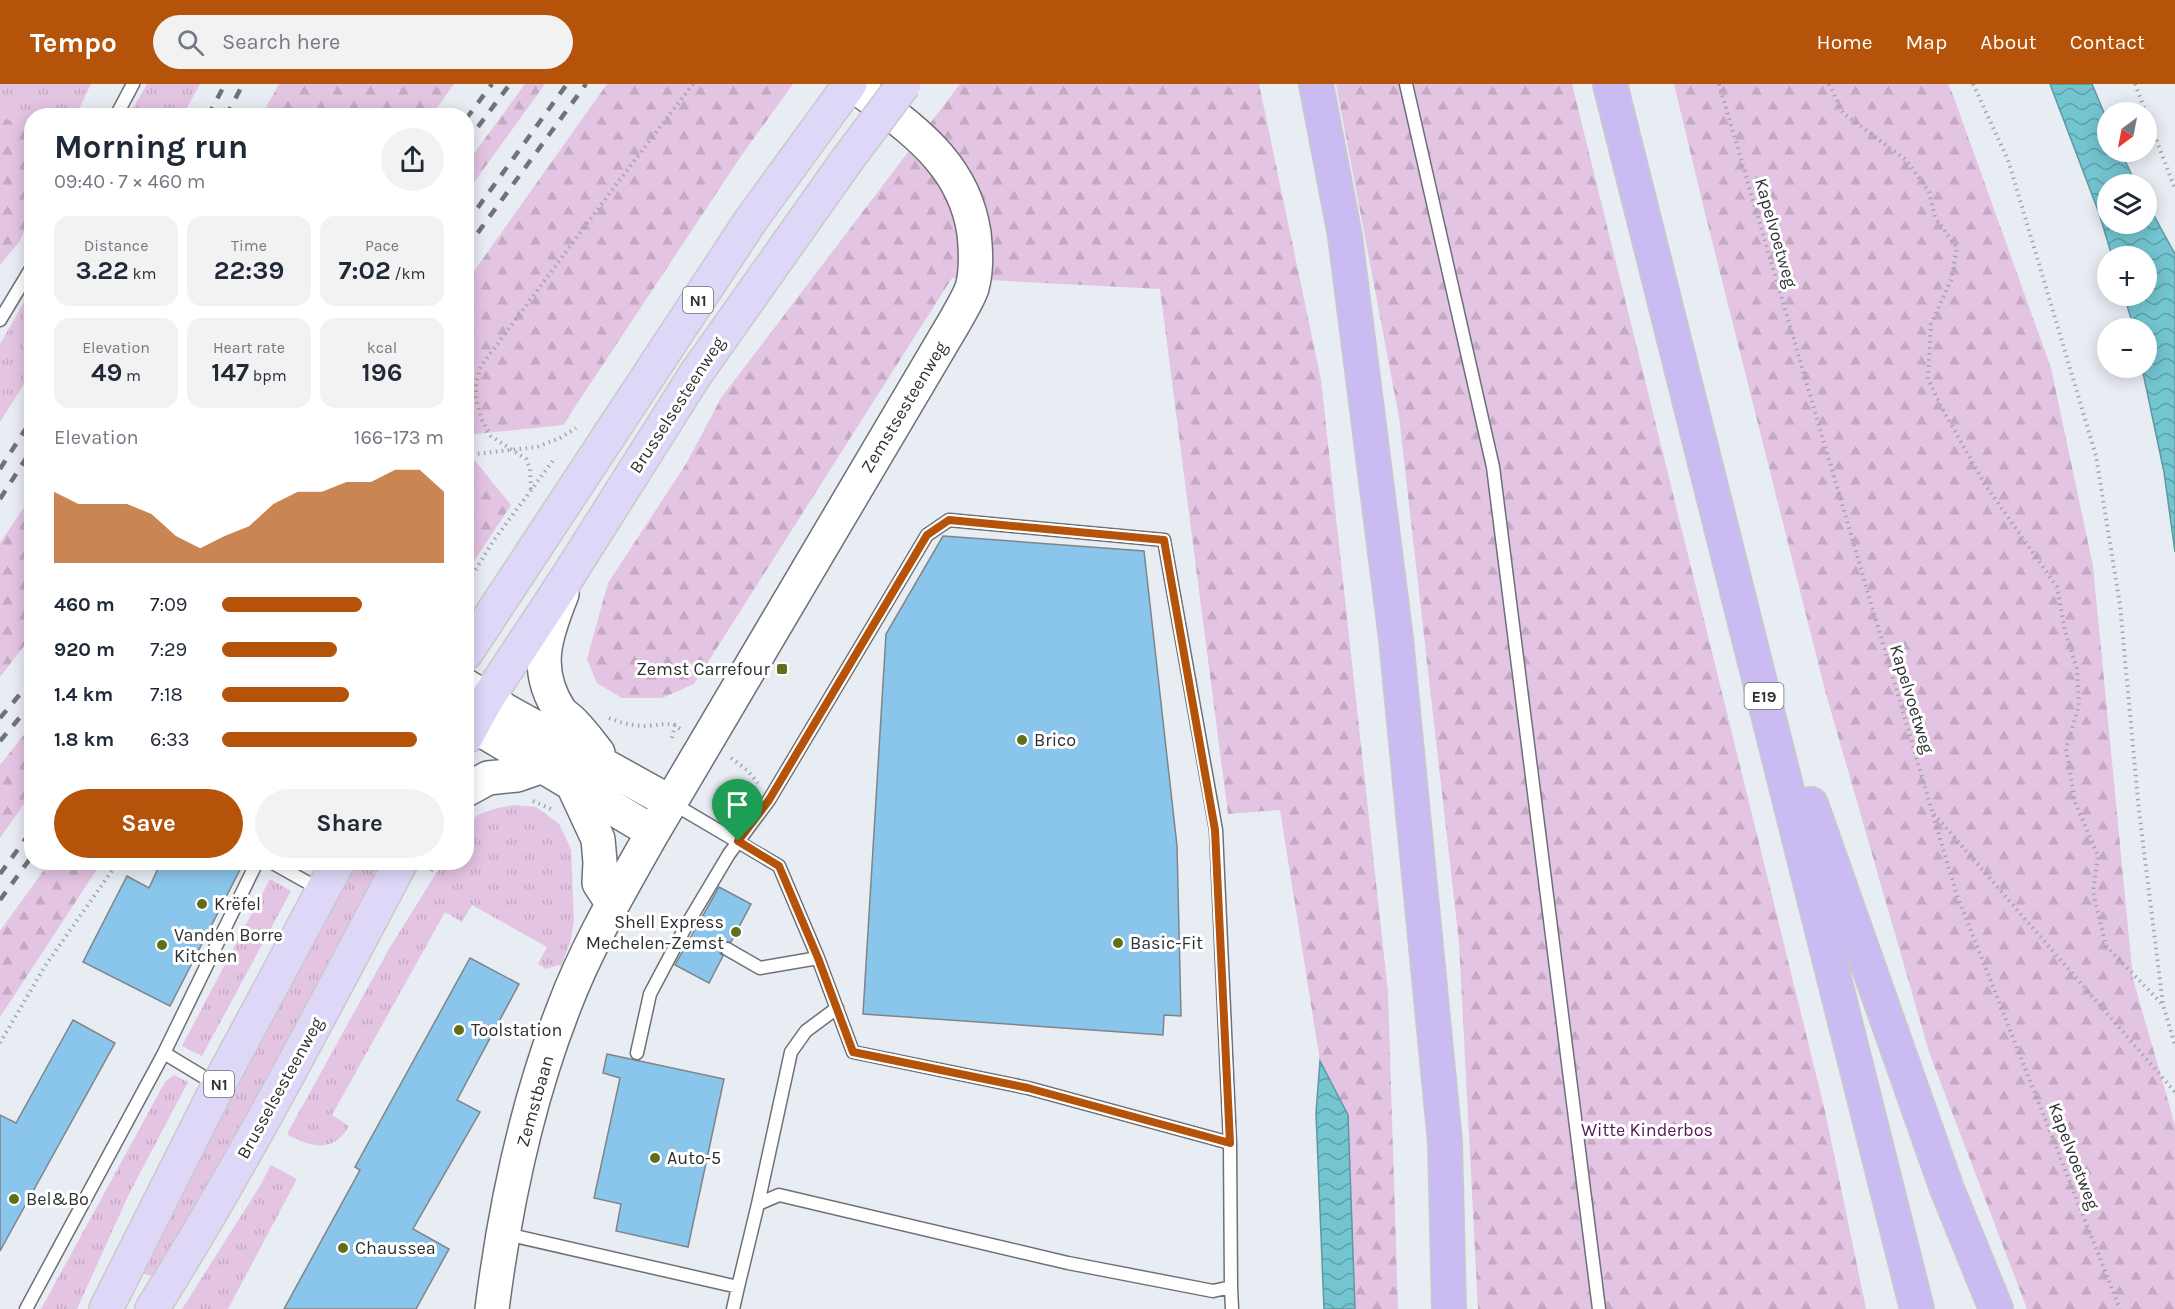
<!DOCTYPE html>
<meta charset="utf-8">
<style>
body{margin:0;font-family:Karla,sans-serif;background:#f2f2f3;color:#1f2937;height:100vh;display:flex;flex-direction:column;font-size:22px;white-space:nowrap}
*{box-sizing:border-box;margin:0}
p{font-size:20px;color:#747a83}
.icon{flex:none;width:33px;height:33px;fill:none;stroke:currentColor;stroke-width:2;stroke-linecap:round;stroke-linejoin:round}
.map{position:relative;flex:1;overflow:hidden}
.drawer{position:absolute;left:24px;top:24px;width:450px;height:762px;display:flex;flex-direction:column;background:#fff;border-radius:24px;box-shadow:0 3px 15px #0003}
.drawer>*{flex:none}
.needle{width:39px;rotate:212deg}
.controls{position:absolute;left:2097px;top:18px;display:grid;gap:12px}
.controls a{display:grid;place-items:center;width:60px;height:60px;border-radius:50%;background:#fff;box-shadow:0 3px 15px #0003;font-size:30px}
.pin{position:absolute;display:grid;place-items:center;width:51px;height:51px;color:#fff;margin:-62px -26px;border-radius:50% 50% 50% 0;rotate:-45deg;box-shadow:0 0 6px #0007}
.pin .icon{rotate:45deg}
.round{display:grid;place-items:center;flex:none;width:63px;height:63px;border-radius:32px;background:#f2f2f3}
.overview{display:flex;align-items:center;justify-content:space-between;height:102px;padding:0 30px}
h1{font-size:33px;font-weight:700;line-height:45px}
.stats{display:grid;grid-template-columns:repeat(3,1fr);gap:9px;height:102px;padding:6px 30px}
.stats div{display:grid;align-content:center;border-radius:15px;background:#f2f2f3;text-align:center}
.stats b{font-size:26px;font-weight:700}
.stats small{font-size:16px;font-weight:400}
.stats p{font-size:16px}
.chart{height:168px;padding:12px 30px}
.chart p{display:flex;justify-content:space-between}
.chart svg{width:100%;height:108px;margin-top:6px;fill:#b45309;opacity:.7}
.action{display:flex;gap:12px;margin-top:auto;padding:12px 30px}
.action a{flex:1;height:69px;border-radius:36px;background:#b45309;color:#fff;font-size:24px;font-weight:700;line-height:69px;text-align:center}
.action a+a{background:#f2f2f3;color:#1f2937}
ul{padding:0 30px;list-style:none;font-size:20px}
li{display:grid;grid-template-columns:96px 72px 1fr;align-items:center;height:45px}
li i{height:15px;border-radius:8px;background:#b45309}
header{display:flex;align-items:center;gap:36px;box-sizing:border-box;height:84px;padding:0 30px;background:#b45309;color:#fff}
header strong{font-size:28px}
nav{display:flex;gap:33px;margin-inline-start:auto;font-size:21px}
.search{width:420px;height:54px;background:#f2f2f3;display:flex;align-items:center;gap:15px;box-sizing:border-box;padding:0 21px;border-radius:33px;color:#747a83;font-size:22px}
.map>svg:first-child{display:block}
</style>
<header>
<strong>Tempo</strong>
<div class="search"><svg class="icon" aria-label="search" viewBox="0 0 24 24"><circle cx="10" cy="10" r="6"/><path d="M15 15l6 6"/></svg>Search here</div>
<nav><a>Home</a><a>Map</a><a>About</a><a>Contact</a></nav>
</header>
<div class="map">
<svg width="2175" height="1225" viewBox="0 0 2175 1225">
<defs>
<pattern id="grass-tufts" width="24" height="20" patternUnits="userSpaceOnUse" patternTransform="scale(1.5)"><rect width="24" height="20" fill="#e4c4e3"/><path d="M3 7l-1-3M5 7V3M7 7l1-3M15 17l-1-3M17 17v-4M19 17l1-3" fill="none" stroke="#c4a9c3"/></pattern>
<pattern id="forest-firs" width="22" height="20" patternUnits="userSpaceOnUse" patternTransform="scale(1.5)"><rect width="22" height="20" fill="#e4c4e3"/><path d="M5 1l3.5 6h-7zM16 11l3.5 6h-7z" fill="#c4a9c3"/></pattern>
<pattern id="water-waves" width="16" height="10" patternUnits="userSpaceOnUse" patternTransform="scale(1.5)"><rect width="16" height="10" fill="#73c5d0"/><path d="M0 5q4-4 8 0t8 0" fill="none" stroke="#5fa0a9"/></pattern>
</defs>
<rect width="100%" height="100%" fill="#e8ecf3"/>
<!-- grass -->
<path fill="url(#grass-tufts)" d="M0,0H91L76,31L32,32L31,40L0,34Z
M147,0H200L183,31H129Z
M31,206V289L0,338V260Z
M514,721L536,723L559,740L571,765L574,835L571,856L561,882L558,881L546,885L538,880L547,863L472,821L462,838L445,828L332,1031L349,1042C334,1069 311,1064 287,1050L389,865L440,783L443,779L466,778C466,768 464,753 467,744C472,727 500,724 514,721Z
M357,779H386L202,1114L155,1190L152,1192L144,1190L142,1187L219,1032Z
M270,795L291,807L202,972L182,962Z
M174,991L188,998L129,1110L77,1225H41L165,998Z
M271,1081L297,1095L228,1225H182L260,1102Z"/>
<!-- forest -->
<path fill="url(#forest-firs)" d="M279,0H454L432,31H262Z
M525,0H545L467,108V79Z
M607,0H793L741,72L563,341L467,351V197Z
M960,0H1259L1321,296L1388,908L1398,1225H1354L1348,1031L1320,977L1280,726L1228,730L1160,205L952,194L694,600L662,614H622L597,599L587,575L608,499L686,380L721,314Z
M1336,0H1572L1825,1027L1866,1225H1478L1459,858L1399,333Z
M1674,0H1948L1953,11L2051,284L2093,482L2133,895L2175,1041V1225H2027L1929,968L1826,610L1705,129Z
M0,34L31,40V131L20,157L0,181Z
M467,367L511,421L467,488Z
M31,413V553L0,593V459Z
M31,642V710L0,754V681Z
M49,779H101L0,933V847Z"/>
<!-- water -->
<path fill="url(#water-waves)" stroke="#5e98a1" stroke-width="1.5" d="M2050,0H2092L2107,36L2108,68H2121L2136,100H2108V140H2146L2147,119L2175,170V468L2164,388L2142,284H2146V244H2134L2124,212H2146V172H2112L2099,129Z
M1320,977L1348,1031L1355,1225H1324L1316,1029Z"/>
<!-- building -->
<path fill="#8ac5eb" stroke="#7e8589" stroke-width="1.5" d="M943,452L1144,467L1177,762L1181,932L1164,931L1163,951L863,930L886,550Z
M161,778H244L170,922L83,878L127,792L149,804Z
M719,803L751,820L731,858H723L720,861V869L723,872L709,899L675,881Z
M470,874L519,900L457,1016L480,1028L413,1145L449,1165L416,1225H284L360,1086L355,1083Z
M73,936L115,959L0,1167V1031L16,1039Z
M607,970L724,995L688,1163L616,1147L621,1120L594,1114L620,994L603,989Z"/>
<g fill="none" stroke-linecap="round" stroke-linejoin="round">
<defs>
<path id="lane" d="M1406,0L1493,383L1599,1225
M116,32L133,0
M0,236L32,183
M271,778L321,806
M727,865L760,884L818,874
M164,969L217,1001
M637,969L650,910L686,842L729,770L769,716L927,451L949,436L1164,456L1216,746L1230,1059
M758,1120L791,968L806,947L837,924
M506,1150L738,1203L758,1120L779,1111L1068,1179L1213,1207L1231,1203L1230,1059L1028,1004L853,968L818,874L779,782L672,719
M1231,1203L1232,1225
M26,1225L164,969L257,778
M733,1225L738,1203"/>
<path id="secondary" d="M562,510C545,552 533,586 560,627C564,632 570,635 574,640C583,649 590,659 598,669
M466,602L508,628L670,718
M466,637L653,748
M572,699L598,755L600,778L599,799L612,819
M466,706L488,694L517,691L543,682
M492,1225C505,1122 526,1020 564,923C587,862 621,805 653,748L955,237C961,226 968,215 972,204C977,186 976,168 974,149C963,75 907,43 853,0"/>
<path id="primary" d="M466,569L751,136L850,0
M466,653L487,615L570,489L695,291L847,76
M106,1225L218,1002L338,778
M152,1225C243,1081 321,929 401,778"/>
<path id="highway" d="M1316,0L1345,152L1396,555L1445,1058L1449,1225
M1610,0L1917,1225
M1811,720L1947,1105L1996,1225"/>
</defs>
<!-- lane casing -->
<use href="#lane" stroke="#6d7077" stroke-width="15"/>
<!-- secondary casing -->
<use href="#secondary" stroke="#6d7077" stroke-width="36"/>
<!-- primary casing -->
<use href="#primary" stroke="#c9c9ca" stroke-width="36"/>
<!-- highway casing -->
<use href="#highway" stroke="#c9c9ca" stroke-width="36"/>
<!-- path -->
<path stroke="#a3a6ab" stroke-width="4" stroke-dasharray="1.5 4.5" stroke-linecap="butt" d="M1719,0L1956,809L2120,1225
M1829,0L1843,29L1906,76L1929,108L1935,133L1957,164L1951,196L1931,240L1928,295L1945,330L1986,402L2057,503L2065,547L2077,585L2079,622L2066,664L2075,718L2098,772L2093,808L2106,862L2163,921
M1973,0L2008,76L2096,372L2120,521L2139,727L2163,921L2175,961
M2135,0L2175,105
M466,371L537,363L560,354L576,344
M531,405L530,385L526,375L491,352L482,336L476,316V299L481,282L615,102L693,0
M466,501L494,456L555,374
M609,634C621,639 633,642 647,642C657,641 665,639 675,641
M672,654L675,641L680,645
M731,674L747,686L758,699
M533,717L551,725
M1934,730L2175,1008
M431,787L436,778
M0,959L45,882L118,778"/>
<!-- lane -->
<use href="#lane" stroke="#fff" stroke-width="12"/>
<!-- secondary -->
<use href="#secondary" stroke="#fff" stroke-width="33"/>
<!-- primary -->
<use href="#primary" stroke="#dfd7f8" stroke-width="33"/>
<!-- highway -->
<use href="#highway" stroke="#cabcf3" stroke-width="33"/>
<!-- rail -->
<path stroke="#707276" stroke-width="4.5" stroke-dasharray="10 10" stroke-linecap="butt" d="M208,32L225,0
M226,32L243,0
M466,35L492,0
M466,59L510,0
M466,140L567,0
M466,165L586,0
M0,385L32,335
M0,415L32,365
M0,634L32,596
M0,657L32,619
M0,790L32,746
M0,816L32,772"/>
<defs>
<path id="primary-bridge" d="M847,76L904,0"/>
</defs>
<!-- primary-bridge casing -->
<use href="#primary-bridge" stroke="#c9c9ca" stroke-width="36" stroke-linecap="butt"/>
<!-- primary-bridge -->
<use href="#primary-bridge" stroke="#dfd7f8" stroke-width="33"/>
</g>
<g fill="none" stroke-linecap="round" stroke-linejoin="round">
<defs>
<path id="route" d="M949,436L1164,456L1215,746L1230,1059L1028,1004L853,968L818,874L779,782L738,757L769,716L927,451Z"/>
</defs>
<!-- route casing -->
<use href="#route" stroke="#fff" stroke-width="12"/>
<!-- route -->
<use href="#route" stroke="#b45309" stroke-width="8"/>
</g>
<!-- markers -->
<g fill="#626f19" stroke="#fff" stroke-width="2">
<rect x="776" y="579" width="12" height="12" rx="3"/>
<circle cx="1022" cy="656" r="6"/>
<circle cx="202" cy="820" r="6"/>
<circle cx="736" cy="848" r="6"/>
<circle cx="1118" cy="859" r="6"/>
<circle cx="162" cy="861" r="6"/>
<circle cx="459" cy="946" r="6"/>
<circle cx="655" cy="1074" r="6"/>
<circle cx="14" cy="1115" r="6"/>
<circle cx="343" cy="1164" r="6"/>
</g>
<g text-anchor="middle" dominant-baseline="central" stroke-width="6" stroke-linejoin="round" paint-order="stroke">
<!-- shield labels -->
<g fill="#fff" stroke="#6d6e70" stroke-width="1.5">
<rect x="683" y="203" width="30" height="26" rx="4.5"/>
<rect x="1744.5" y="599" width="39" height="26" rx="4.5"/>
<rect x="204" y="987" width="30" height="26" rx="4.5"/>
</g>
<g font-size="16" font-weight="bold" fill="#2e3032">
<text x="698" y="216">N1</text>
<text x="1764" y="612">E19</text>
<text x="219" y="1000">N1</text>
</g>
<!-- street labels -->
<g font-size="18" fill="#2e3032" stroke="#fff">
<text transform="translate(1776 149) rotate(74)">Kapelvoetweg</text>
<text transform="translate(677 321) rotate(-57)">Brusselsesteenweg</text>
<text transform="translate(904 323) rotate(-59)">Zemstsesteenweg</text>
<text transform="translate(1912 615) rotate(73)">Kapelvoetweg</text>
<text transform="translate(280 1004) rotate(-61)">Brusselsesteenweg</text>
<text transform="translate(535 1017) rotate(-74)">Zemstbaan</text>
<text transform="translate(2074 1072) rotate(69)">Kapelvoetweg</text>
</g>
<!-- poi labels -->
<g font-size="18" fill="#2e3032" stroke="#fff" text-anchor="start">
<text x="770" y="585" text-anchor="end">Zemst Carrefour</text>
<text x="1034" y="656">Brico</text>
<text x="214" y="820">Krëfel</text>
<text x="724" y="838" text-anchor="end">Shell Express<tspan x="724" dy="21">Mechelen-Zemst</tspan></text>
<text x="174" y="851">Vanden Borre<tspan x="174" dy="21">Kitchen</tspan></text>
<text x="1130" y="859">Basic-Fit</text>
<text x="471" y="946">Toolstation</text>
<text x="667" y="1074">Auto-5</text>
<text x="26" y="1115">Bel&amp;Bo</text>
<text x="355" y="1164">Chaussea</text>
</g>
<!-- park labels -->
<g font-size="18" fill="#511a53" stroke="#fff">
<text x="1647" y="1046">Witte Kinderbos</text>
</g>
</g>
</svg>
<div class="controls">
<a><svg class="needle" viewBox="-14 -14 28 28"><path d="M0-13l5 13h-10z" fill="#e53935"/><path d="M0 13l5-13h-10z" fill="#747a83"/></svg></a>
<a><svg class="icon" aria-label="layers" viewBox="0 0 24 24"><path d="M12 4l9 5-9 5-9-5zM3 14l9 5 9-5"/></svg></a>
<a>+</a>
<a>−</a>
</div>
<div class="pin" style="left:738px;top:757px;background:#1e9e55"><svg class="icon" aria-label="arrive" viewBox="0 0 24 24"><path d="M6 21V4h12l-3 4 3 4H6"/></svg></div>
<section class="drawer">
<div class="overview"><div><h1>Morning run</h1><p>09:40 · 7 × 460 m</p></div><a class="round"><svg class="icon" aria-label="share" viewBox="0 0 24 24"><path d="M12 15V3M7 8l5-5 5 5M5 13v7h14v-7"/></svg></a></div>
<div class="stats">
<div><p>Distance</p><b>3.22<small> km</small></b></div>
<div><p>Time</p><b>22:39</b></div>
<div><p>Pace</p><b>7:02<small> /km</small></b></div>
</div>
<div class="stats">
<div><p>Elevation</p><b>49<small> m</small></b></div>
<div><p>Heart rate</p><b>147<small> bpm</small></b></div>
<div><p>kcal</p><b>196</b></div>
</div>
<div class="chart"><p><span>Elevation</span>166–173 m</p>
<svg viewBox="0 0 160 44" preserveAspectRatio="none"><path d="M0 44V15L10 20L20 20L30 20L40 24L50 33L60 38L70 33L80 29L90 20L100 15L110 15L120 11L130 11L140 6L150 6L160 15V44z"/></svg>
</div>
<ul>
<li><b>460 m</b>7:09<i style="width:63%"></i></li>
<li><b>920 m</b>7:29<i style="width:52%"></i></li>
<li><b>1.4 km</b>7:18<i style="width:57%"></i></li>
<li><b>1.8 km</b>6:33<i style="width:88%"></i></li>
</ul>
<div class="action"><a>Save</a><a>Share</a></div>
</section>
</div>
